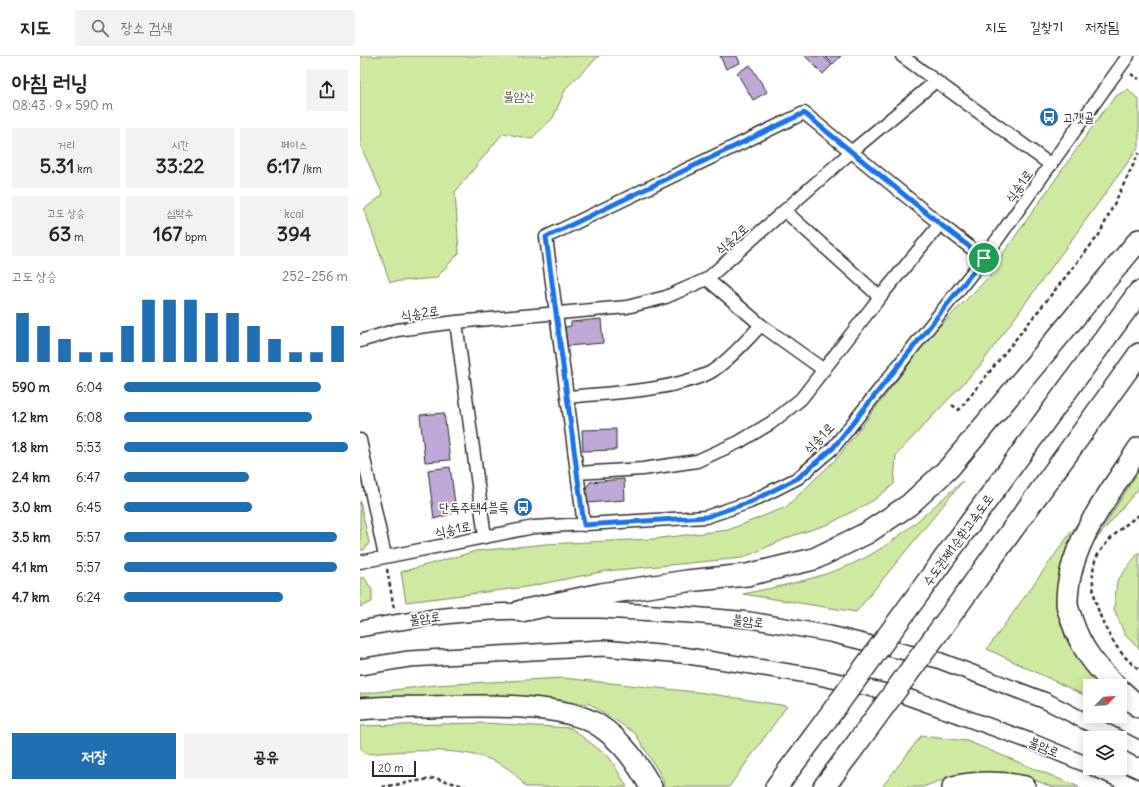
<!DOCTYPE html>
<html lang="ko">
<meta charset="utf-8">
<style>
body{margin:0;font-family:Delius,"Poor Story",sans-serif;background:#f2f2f2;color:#222;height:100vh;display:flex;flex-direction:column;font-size:15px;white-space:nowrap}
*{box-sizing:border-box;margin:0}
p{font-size:13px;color:#767676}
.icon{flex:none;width:22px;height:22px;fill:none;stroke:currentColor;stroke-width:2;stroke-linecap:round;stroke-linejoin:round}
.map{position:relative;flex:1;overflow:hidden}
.details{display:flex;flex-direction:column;background:#fff;width:360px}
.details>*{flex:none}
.needle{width:26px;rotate:65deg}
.controls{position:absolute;left:723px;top:623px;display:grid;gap:8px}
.controls a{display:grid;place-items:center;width:44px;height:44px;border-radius:0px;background:#fff;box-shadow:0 2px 10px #0003;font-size:20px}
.scale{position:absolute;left:12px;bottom:10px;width:44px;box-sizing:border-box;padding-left:4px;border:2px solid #2b2b2b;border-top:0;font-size:11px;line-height:14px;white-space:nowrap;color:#2b2b2b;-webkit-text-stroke:3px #fff;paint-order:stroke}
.pin{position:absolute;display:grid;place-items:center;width:34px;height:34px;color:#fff;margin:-17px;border:2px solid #fff;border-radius:50%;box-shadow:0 1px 4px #0007}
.round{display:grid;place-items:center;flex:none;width:42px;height:42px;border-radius:0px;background:#f2f2f2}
.headline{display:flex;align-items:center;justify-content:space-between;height:68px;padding:0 12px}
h1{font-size:22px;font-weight:800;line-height:30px}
.figures{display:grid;grid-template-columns:repeat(3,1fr);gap:6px;height:68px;padding:4px 12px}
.figures div{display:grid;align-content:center;border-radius:0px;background:#f2f2f2;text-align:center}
.figures b{font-size:20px;font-weight:800}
.figures small{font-size:11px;font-weight:400}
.figures p{font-size:11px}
.chart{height:112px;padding:8px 12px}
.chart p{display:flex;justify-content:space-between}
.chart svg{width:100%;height:72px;margin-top:4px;stroke:#1f6fb2;stroke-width:6}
.button{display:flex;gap:8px;margin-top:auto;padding:8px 12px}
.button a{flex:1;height:46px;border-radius:0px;background:#1f6fb2;color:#fff;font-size:16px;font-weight:800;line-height:46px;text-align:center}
.button a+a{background:#f2f2f2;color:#222}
ul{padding:0 12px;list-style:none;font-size:13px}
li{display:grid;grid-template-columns:64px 48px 1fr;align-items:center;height:30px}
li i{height:10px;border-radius:5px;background:#1f6fb2}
header{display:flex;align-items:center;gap:24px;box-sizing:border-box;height:56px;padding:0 20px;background:#fff;border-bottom:1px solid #e0e0e0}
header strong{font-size:19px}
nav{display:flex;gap:22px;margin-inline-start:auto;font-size:14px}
.search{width:280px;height:36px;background:#f2f2f2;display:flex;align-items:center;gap:10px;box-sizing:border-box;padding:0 14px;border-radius:0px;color:#767676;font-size:15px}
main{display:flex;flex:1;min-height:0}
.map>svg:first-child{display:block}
</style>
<header>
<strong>지도</strong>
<div class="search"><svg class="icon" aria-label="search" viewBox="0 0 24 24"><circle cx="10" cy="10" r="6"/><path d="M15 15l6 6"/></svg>장소 검색</div>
<nav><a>지도</a><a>길찾기</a><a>저장됨</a></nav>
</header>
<main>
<section class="details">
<div class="headline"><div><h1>아침 러닝</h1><p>08:43 · 9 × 590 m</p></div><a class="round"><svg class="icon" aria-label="share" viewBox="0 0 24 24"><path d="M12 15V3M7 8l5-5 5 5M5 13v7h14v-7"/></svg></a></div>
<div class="figures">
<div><p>거리</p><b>5.31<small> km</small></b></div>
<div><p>시간</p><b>33:22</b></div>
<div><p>페이스</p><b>6:17<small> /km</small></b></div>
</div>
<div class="figures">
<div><p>고도 상승</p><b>63<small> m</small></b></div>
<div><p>심박수</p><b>167<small> bpm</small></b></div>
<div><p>kcal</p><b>394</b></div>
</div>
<div class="chart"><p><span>고도 상승</span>252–256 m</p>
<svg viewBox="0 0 160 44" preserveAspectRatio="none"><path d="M5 44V14M15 44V22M25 44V30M35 44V38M45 44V38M55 44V22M65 44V6M75 44V6M85 44V6M95 44V14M105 44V14M115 44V22M125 44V30M135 44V38M145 44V38M155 44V22"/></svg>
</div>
<ul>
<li><b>590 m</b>6:04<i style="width:88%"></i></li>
<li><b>1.2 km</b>6:08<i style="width:84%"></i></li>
<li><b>1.8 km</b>5:53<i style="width:100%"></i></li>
<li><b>2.4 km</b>6:47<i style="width:56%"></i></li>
<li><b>3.0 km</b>6:45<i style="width:57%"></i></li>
<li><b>3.5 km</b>5:57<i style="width:95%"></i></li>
<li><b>4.1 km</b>5:57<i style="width:95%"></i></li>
<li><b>4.7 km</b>6:24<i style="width:71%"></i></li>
</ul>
<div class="button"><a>저장</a><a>공유</a></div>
</section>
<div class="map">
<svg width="779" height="731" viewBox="0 0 779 731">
<rect width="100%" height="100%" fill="#fff"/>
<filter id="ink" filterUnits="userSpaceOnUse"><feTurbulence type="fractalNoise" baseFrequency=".025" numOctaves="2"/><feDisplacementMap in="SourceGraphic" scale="8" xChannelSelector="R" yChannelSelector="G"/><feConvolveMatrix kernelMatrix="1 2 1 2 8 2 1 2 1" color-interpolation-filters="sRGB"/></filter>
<g filter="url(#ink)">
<!-- green -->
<path fill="#ceeaa1" stroke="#7c8a66" d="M0,0H239L206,32L193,62L171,83L143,77L95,136L99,197L76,222L30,226L4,153L23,139L0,89Z
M768,33L779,44V91L619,311L536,399L534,428L514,444L469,468L432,480L382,502L246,515L166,531L46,546L41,516L116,495L186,488L293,483L368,474L426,451L478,401L573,277L633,217L642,199L745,53L756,40Z
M779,414V432L734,486Z
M603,425L496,556L383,538C431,528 485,518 526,489C553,471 578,446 603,425Z
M0,445L9,487L4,494H0Z
M722,461L712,482L699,546L705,581L726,615L741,630H730V642L627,593Z
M779,496V593L765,579L754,553L757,525Z
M4,521L12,534V546L0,551V522Z
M203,622L345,637L427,650L369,731H304L303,723L275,677L230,648L116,640L0,647V638L75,629Z
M124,667L211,672L250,702L267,731H165C138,684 52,695 6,698L0,691V670Z
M561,680L607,685L719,731H692L677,725L631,720L579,725L563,731H522Z"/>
<!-- building -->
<path fill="#c0a9d8" stroke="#2b2b2b" d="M360,0H377L380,7L366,13Z
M445,0H463L472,9L463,18Z
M465,0H481L473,8Z
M390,9L407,36L393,44L377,17Z
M241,263L243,287L207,290L205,271L211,270V266Z
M84,357L90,404L65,406L60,359Z
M256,373V394L223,395L222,374Z
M90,411L96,454L91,458L74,463L68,414Z
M264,423L265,444L227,447L226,432L230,426Z"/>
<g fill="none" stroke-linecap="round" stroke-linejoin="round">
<defs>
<path id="minor" d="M542,0L576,25
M426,156L520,241
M347,223L401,269L464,314
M96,266L125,481
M0,285L37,274L96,266L267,251L306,241L347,223L491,96L576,25L691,109
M209,341C254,336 304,336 347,318C363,311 389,282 401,269
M0,384L25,500
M217,417L283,413L337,405L379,386L411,367L441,343L520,241L580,168
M224,469L186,181L444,57L580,168L624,202
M0,506L174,471L346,461L390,446L438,422L473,392L624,202L768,0"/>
<path id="tertiary" d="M194,554H242L331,559L390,564L470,578L578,604L686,645L758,682
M0,573C56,562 113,555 170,555
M0,611L49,603L243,592L322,599L454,620L545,640L670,685L730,710
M760,683L779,693
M734,712L776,731"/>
<path id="motorway" d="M559,537L779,236
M598,549L779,298
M161,555L241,538L327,525L387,519L454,503L507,477L549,449L589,412L779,184
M756,630C735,610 721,592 712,565C711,560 707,553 707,547C707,489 749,439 779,392
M760,634L779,651
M0,653C21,651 43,651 64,651C109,650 201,645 238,669C263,685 277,707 291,731
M416,731L453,682
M464,731L492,694
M593,731C616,726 642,726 665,731"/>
</defs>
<!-- minor casing -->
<use href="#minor" stroke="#2b2b2b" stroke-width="15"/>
<!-- tertiary casing -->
<use href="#tertiary" stroke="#2b2b2b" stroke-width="18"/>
<!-- motorway casing -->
<use href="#motorway" stroke="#2b2b2b" stroke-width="24"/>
<!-- path -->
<path stroke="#2b2b2b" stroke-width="2.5" stroke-dasharray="4 3" stroke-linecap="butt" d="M771,18L779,23
M592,349L599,354L739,179L779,97
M779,459C766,467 740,490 735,505C725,540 750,594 779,613
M27,513L34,553
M22,731L75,722L107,731"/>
<!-- minor -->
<use href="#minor" stroke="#fff" stroke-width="12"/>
<!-- tertiary -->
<use href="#tertiary" stroke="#fff" stroke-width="15"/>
<!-- motorway -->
<use href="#motorway" stroke="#fff" stroke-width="21"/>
<defs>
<path id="motorway-bridge" d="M453,682L559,537
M492,694L598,549"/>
</defs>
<!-- motorway-bridge casing -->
<use href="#motorway-bridge" stroke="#2b2b2b" stroke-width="24" stroke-linecap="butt"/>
<!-- motorway-bridge -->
<use href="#motorway-bridge" stroke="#fff" stroke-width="21"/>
</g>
</g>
<g fill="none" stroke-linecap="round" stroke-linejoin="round" filter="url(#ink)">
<defs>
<path id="route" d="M444,57L580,168L624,202L473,392L438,422L390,446L346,461L224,469L186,181Z"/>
</defs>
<!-- route casing -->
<use href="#route" stroke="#fff" stroke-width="8"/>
<!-- route -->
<use href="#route" stroke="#1a73e8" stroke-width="5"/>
</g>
<!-- icons -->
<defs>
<symbol id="bus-disc" viewBox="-11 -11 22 22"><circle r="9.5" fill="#1f6fb2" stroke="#fff"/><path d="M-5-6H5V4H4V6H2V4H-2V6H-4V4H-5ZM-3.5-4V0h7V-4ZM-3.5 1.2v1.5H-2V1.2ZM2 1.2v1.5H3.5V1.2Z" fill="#fff"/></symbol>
</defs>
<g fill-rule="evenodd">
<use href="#bus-disc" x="678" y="50" width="22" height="22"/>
<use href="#bus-disc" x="152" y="440" width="22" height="22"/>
</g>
<g text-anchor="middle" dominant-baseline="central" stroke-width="3.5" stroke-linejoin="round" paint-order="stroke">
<!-- park labels -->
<g font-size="13" fill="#545b48" stroke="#fff">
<text x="159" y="40">불암산</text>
</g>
<!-- poi labels -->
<g font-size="13" fill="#2b2b2b" stroke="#fff" text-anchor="start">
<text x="703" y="61">고갯골</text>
<text x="149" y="451" text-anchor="end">단독주택4블록</text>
</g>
<!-- street labels -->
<g font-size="13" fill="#2b2b2b" stroke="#fff">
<text transform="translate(659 130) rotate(-54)">식송1로</text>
<text transform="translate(372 183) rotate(-41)">식송2로</text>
<text transform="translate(60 257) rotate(-8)">식송2로</text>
<text transform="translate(459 382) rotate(-46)">식송1로</text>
<text transform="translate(93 473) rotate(-11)">식송1로</text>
<text transform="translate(598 484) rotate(-54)">수도권제1순환고속도로</text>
<text transform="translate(65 562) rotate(-7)">불암로</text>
<text transform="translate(388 565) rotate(7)">불암로</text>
<text transform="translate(684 691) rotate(23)">불암로</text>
</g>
</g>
</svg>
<div class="controls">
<a><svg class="needle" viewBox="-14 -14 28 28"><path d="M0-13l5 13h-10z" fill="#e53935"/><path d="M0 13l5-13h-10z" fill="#767676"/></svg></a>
<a><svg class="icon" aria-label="layers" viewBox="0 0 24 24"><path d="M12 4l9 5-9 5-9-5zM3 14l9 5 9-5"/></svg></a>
</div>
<div class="scale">20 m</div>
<div class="pin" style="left:624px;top:202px;background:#1e9e55"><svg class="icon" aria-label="arrive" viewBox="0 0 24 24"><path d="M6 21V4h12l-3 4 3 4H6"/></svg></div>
</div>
</main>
